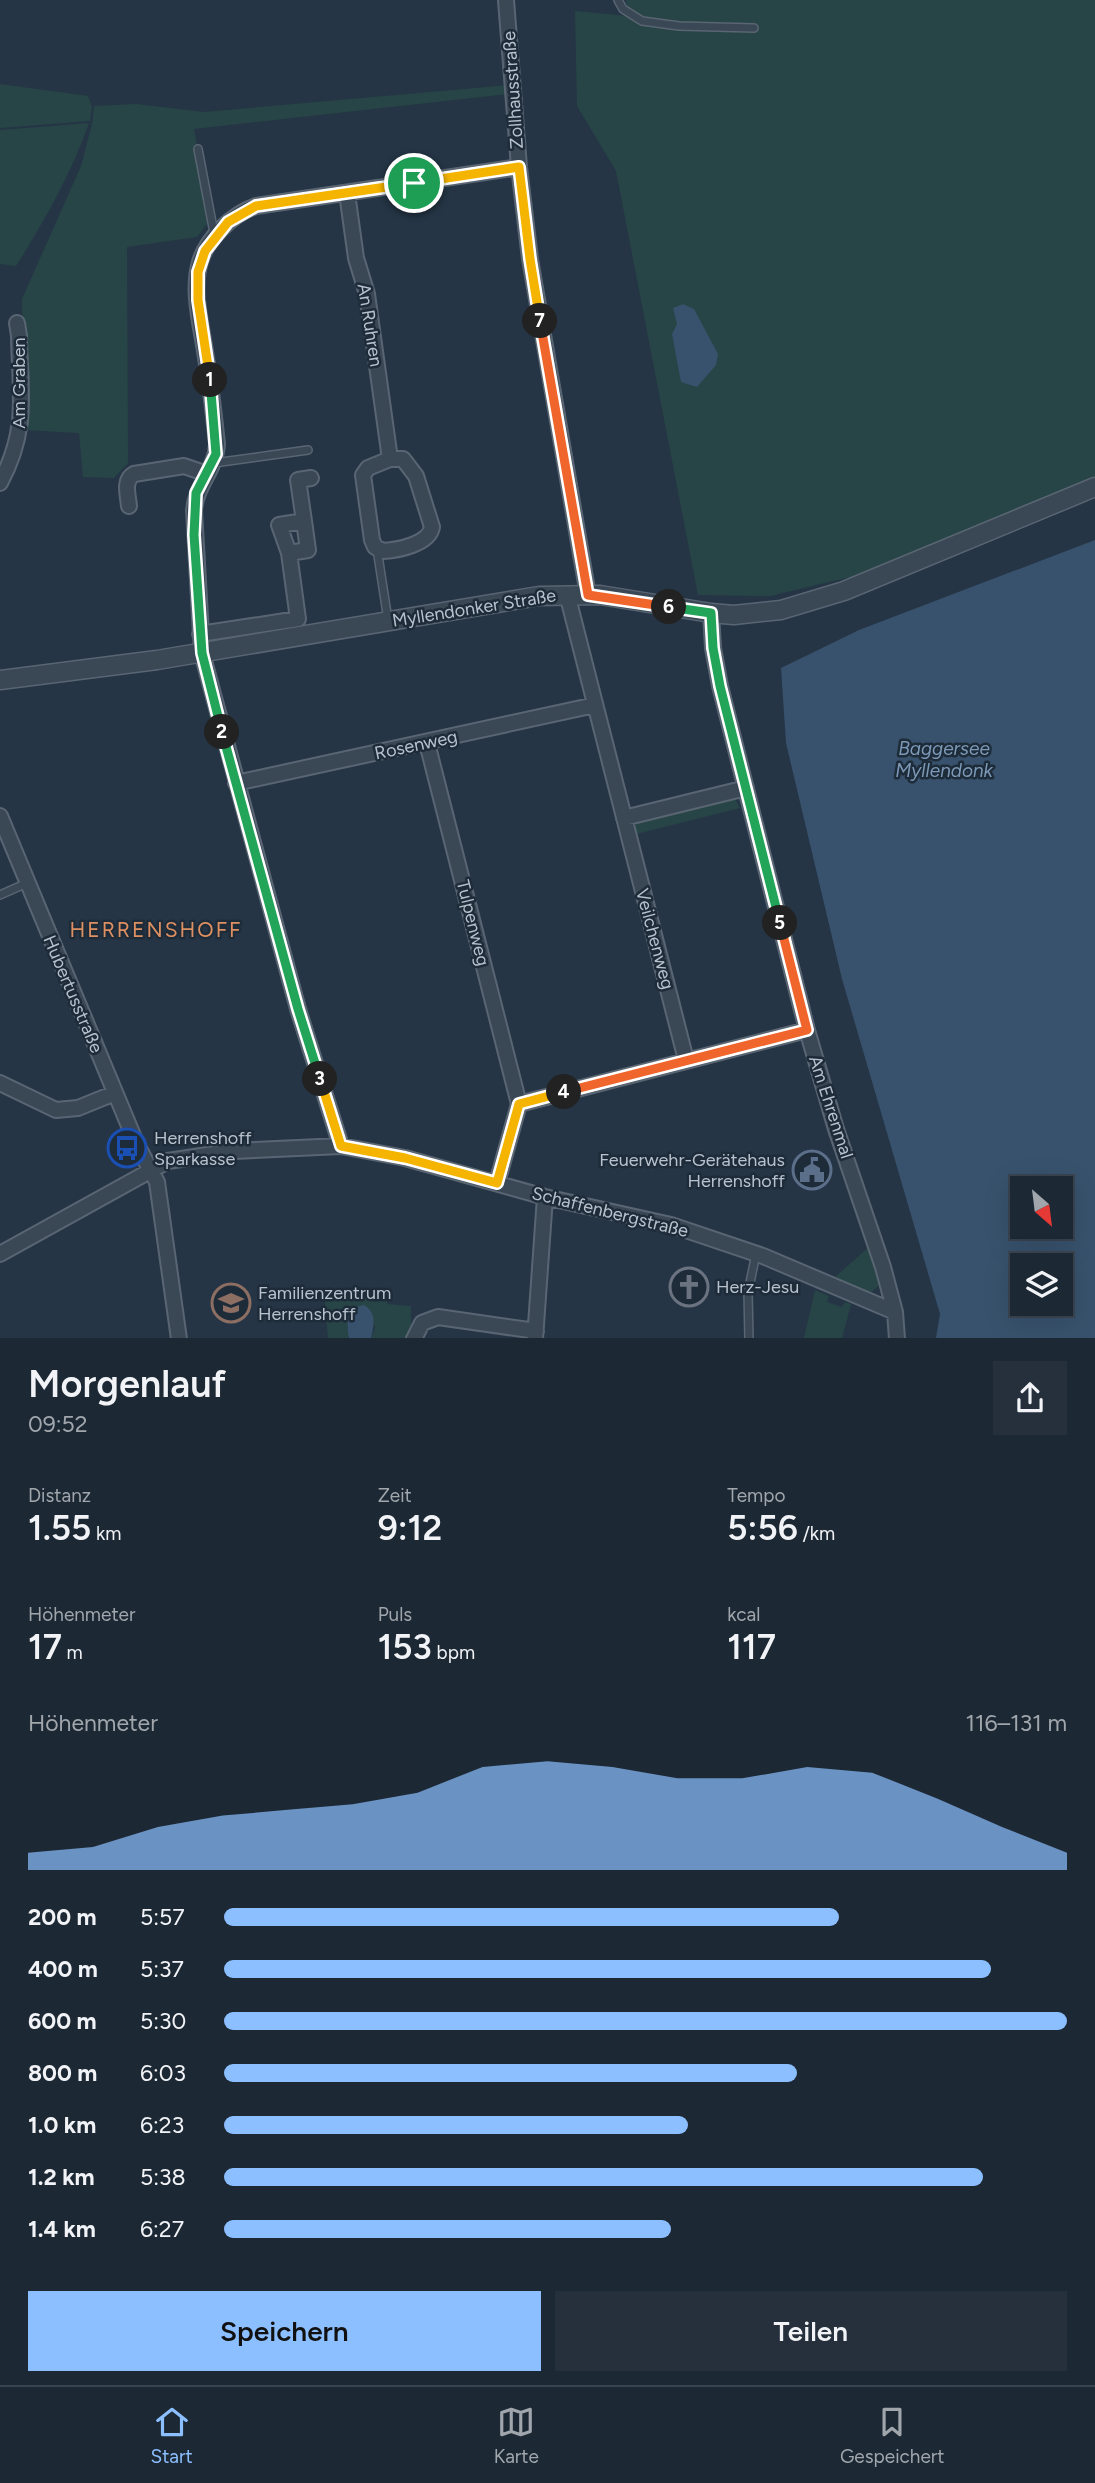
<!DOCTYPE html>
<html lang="de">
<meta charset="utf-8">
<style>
body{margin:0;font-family:Figtree,sans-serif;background:#25303c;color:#f1f3f6;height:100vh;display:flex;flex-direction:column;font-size:26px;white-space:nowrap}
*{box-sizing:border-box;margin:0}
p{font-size:23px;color:#a0a6ac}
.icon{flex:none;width:38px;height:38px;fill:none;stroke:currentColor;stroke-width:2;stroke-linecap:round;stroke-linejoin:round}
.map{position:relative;height:1338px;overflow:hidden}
.panel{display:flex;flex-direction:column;background:#1c2834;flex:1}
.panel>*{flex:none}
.needle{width:46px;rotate:152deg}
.controls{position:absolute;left:1010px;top:1176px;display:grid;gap:14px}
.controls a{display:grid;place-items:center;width:63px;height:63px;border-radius:0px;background:#1c2834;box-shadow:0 7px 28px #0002,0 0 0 2px #3a444f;font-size:35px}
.pin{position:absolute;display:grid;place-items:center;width:60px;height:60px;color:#fff;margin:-30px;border:4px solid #fff;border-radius:50%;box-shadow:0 2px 7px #0007}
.km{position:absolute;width:35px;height:35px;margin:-18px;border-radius:50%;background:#222;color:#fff;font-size:19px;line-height:35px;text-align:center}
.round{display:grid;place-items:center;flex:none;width:74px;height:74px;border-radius:0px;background:#25303c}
.headline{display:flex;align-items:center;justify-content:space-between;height:119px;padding:0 28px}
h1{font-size:38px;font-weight:600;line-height:52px}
.figures{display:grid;grid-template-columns:repeat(3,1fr);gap:10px;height:119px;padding:7px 28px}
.figures div{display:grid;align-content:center}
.figures b{font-size:35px;font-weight:600}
.figures small{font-size:19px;font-weight:400}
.figures p{font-size:19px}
.chart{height:196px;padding:14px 28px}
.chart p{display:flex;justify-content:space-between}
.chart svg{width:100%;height:126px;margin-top:7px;fill:#8cbfff;opacity:.7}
.cta{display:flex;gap:14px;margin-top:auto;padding:14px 28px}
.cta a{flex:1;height:80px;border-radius:0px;background:#8cbfff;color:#111;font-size:28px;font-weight:600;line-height:80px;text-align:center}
.cta a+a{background:#25303c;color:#f1f3f6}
ul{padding:0 28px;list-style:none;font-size:23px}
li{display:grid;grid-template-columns:112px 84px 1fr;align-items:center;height:52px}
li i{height:18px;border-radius:9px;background:#8cbfff}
.tab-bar{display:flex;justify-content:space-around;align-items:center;height:98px;border-top:2px solid #3a444f;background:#1c2834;font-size:19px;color:#a0a6ac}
.tab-bar a{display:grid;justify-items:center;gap:4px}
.tab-bar .current{color:#8cbfff}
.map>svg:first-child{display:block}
</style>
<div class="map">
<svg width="1095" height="1339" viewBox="0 0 1095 1339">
<rect width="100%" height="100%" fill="#253545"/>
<!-- green -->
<path fill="#274546" d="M626,0H1095V477L863,574L770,596L698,595L616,171L577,106L575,11L628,16Z
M0,84L88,96L92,107L90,121L0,128Z
M510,85L508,94L194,129L210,220L197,237L127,247L128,463L114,478L83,477L79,433L24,430L22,299L81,166L92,124L94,106L136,104L204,112Z
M89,123C71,174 45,220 16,266L0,264V130Z
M730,797L735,799L740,808L636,834V823L640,820Z
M869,1247L881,1284L870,1293L835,1277Z
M815,1290L829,1296L827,1302L842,1307L845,1302L851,1304L842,1338H804Z
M324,1292L387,1298V1304L411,1306V1338H371L375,1328L371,1312L347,1326L349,1338H328Z"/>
<!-- water -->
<path fill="#38526d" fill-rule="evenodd" d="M683,304L694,309L718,354L716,365L697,387L681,382L672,334L677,324L673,308Z
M1095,540V1338H936L940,1314L842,979L786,743L781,668L859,630ZM1060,1188V1227H1022V1188ZM1060,1265V1304H1022V1265Z
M364,1305C377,1313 374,1326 371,1338H349C347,1328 346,1317 352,1308Z"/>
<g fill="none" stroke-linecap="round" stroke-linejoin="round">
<defs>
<path id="service" d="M618,0L623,9L642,21L679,26L754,28
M198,149L214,233
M214,463L308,450
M377,549L388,620
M0,895L27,883
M749,1339L748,1292L756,1254"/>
<path id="minor" d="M506,0L519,167L530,259L588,595
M347,193L356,258L367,294L390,459H403L416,476L432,527C429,544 399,550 383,551L375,547L372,540L363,475L368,468L390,459
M0,483C29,429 20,394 19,336L17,323
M129,506C128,495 123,480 134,474L184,466L207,474
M304,521L298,480L311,478
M567,594L686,1060
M711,613L713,648L720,686L807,1030L836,1129L883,1267L895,1312L897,1339
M200,634L298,619L289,553L308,550L304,521L279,525L289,553
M427,743L519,1104
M236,783L595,705
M0,816L137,1145L157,1182L179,1339
M624,818L746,788
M0,1083L56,1110L78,1108L115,1093
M341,1146L298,1009L202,653L194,510C196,485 216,469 217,444C214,416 211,387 206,358C202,328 191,292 200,262C207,238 233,214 256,206L519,167
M497,1183L519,1104L807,1030
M0,1254L168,1161L234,1151L341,1146L405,1158L545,1197L671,1225L763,1256L895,1312
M414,1339L422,1323L438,1317L536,1331
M535,1339L545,1197"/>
<path id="tertiary" d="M0,680L157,660L539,596L600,595L711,613L734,615L781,610L844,591L1095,487"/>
</defs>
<!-- service casing -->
<use href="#service" stroke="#596572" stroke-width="10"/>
<!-- minor casing -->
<use href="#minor" stroke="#596572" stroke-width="18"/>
<!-- tertiary casing -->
<use href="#tertiary" stroke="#596572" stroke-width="21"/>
<!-- service -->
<use href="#service" stroke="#3a4755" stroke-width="7"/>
<!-- minor -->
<use href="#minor" stroke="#3a4755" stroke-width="14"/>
<!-- tertiary -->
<use href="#tertiary" stroke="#3a4755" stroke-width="18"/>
</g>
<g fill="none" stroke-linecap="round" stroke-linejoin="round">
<defs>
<path id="split-1" d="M210,380L198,300V272L205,251L228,222L256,206L414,183"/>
<path id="split-2" d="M210,380L216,454L196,493L194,535L202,653L222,732"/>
<path id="split-3" d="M222,732L298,1009L320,1079"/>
<path id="split-4" d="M320,1079L341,1146L405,1158L497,1183L519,1104L564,1092"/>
<path id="split-5" d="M564,1092L807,1030L780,923"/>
<path id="split-6" d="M669,607L711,613L713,648L720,686L780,923"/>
<path id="split-7" d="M540,321L588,595L669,607"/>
<path id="split-8" d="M414,183L519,167L530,259L540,321"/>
</defs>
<!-- split-1 casing -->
<use href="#split-1" stroke="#fff" stroke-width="14"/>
<!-- split-2 casing -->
<use href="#split-2" stroke="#fff" stroke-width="14"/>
<!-- split-3 casing -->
<use href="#split-3" stroke="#fff" stroke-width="14"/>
<!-- split-4 casing -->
<use href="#split-4" stroke="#fff" stroke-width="14"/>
<!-- split-5 casing -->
<use href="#split-5" stroke="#fff" stroke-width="14"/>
<!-- split-6 casing -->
<use href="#split-6" stroke="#fff" stroke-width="14"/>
<!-- split-7 casing -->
<use href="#split-7" stroke="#fff" stroke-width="14"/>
<!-- split-8 casing -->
<use href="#split-8" stroke="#fff" stroke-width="14"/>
<!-- split-1 -->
<use href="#split-1" stroke="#f5b400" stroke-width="9"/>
<!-- split-2 -->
<use href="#split-2" stroke="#22a559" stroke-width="9"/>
<!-- split-3 -->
<use href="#split-3" stroke="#22a559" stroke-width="9"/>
<!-- split-4 -->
<use href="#split-4" stroke="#f5b400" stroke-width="9"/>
<!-- split-5 -->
<use href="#split-5" stroke="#f0652b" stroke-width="9"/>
<!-- split-6 -->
<use href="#split-6" stroke="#22a559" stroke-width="9"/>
<!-- split-7 -->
<use href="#split-7" stroke="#f0652b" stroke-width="9"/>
<!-- split-8 -->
<use href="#split-8" stroke="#f5b400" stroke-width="9"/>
</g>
<!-- icons -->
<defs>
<symbol id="bus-ring" viewBox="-11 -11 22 22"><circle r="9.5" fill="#1e2c3a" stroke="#1a4fb4" stroke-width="1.5"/><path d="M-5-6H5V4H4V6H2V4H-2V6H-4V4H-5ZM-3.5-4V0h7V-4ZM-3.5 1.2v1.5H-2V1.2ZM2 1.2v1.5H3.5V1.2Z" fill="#1a4fb4"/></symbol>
<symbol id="civic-ring" viewBox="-11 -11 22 22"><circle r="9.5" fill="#1e2c3a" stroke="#5c6f8a" stroke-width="1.5"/><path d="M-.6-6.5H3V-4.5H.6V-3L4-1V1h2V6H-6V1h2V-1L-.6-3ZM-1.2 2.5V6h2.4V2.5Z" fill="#5c6f8a"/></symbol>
<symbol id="church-ring" viewBox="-11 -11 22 22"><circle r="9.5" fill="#1e2c3a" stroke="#6b7280" stroke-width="1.5"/><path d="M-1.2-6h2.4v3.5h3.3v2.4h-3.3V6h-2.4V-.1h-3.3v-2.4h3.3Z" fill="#6b7280"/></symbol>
<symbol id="school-ring" viewBox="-11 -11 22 22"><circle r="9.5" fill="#1e2c3a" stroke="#8d6e63" stroke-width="1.5"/><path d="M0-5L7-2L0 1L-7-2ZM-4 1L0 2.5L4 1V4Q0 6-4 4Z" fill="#8d6e63"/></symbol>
</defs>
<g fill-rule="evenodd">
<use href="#bus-ring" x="105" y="1126" width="44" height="44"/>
<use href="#civic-ring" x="790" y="1148" width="44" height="44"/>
<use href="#church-ring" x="667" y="1265" width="44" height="44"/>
<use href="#school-ring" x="209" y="1281" width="44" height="44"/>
</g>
<g text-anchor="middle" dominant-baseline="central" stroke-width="5" stroke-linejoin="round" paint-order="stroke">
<!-- street labels -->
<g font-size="18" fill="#b8c2ce" stroke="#1e2c3a">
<text transform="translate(513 90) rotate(-94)">Zollhausstraße</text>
<text transform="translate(370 325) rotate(81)">An Ruhren</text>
<text transform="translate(19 383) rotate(-90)">Am Graben</text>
<text transform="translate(474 608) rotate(-9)">Myllendonker Straße</text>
<text transform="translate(416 745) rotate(-12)">Rosenweg</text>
<text transform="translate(473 923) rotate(76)">Tulpenweg</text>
<text transform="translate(655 939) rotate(75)">Veilchenweg</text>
<text transform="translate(73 994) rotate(67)">Hubertusstraße</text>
<text transform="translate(831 1107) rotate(72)">Am Ehrenmal</text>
<text transform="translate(610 1212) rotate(14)">Schaffenbergstraße</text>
</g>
<!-- poi labels -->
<g font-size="18" fill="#b8c2ce" stroke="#1e2c3a" text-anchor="start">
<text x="154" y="1138">Herrenshoff<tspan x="154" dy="21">Sparkasse</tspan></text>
<text x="785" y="1160" text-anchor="end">Feuerwehr-Gerätehaus<tspan x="785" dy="21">Herrenshoff</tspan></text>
<text x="716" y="1287">Herz-Jesu</text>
<text x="258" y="1293">Familienzentrum<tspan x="258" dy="21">Herrenshoff</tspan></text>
</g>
<!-- water labels -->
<g font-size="19" font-style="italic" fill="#7c99b7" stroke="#1e2c3a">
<text x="944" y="748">Baggersee<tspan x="944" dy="22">Myllendonk</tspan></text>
</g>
<!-- quarter labels -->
<g font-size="21" letter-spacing="2" fill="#df9062" stroke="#1e2c3a">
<text x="156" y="929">HERRENSHOFF</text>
</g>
</g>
</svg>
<div class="controls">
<a><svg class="needle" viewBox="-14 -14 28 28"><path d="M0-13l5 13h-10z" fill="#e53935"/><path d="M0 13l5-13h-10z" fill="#a0a6ac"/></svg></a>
<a><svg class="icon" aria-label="layers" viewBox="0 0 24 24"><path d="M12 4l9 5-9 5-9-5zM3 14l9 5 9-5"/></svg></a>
</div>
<div class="pin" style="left:414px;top:183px;background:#1e9e55"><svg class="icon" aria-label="arrive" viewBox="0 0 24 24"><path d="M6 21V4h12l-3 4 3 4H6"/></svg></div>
<b class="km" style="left:210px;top:380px">1</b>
<b class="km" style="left:222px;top:732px">2</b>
<b class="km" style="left:320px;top:1079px">3</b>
<b class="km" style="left:564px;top:1092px">4</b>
<b class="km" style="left:780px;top:923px">5</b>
<b class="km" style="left:669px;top:607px">6</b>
<b class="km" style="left:540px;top:321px">7</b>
</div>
<section class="panel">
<div class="headline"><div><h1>Morgenlauf</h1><p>09:52</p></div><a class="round"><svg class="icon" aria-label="share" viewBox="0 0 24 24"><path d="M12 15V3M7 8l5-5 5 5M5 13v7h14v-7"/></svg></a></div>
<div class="figures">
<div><p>Distanz</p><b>1.55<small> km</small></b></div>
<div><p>Zeit</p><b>9:12</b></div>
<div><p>Tempo</p><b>5:56<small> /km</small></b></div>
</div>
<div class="figures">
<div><p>Höhenmeter</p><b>17<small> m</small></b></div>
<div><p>Puls</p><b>153<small> bpm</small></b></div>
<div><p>kcal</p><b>117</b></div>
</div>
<div class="chart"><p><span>Höhenmeter</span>116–131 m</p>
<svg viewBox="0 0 160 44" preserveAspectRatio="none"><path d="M0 44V38L10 36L20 29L30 25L40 23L50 21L60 17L70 8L80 6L90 8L100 12L110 12L120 8L130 10L140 19L150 29L160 38V44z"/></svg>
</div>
<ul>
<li><b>200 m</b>5:57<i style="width:73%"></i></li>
<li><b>400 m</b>5:37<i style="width:91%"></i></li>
<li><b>600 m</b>5:30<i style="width:100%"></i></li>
<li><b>800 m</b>6:03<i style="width:68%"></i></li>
<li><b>1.0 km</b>6:23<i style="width:55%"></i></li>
<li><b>1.2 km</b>5:38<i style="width:90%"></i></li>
<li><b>1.4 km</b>6:27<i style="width:53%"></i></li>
</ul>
<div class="cta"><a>Speichern</a><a>Teilen</a></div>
</section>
<nav class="tab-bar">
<a class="current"><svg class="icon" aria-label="home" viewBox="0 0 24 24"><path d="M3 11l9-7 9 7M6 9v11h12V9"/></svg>Start</a>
<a><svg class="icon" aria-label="map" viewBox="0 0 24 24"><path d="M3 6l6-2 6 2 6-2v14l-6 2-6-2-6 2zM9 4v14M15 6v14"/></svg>Karte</a>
<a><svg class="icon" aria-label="saved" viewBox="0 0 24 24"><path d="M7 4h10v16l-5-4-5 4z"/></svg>Gespeichert</a>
</nav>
